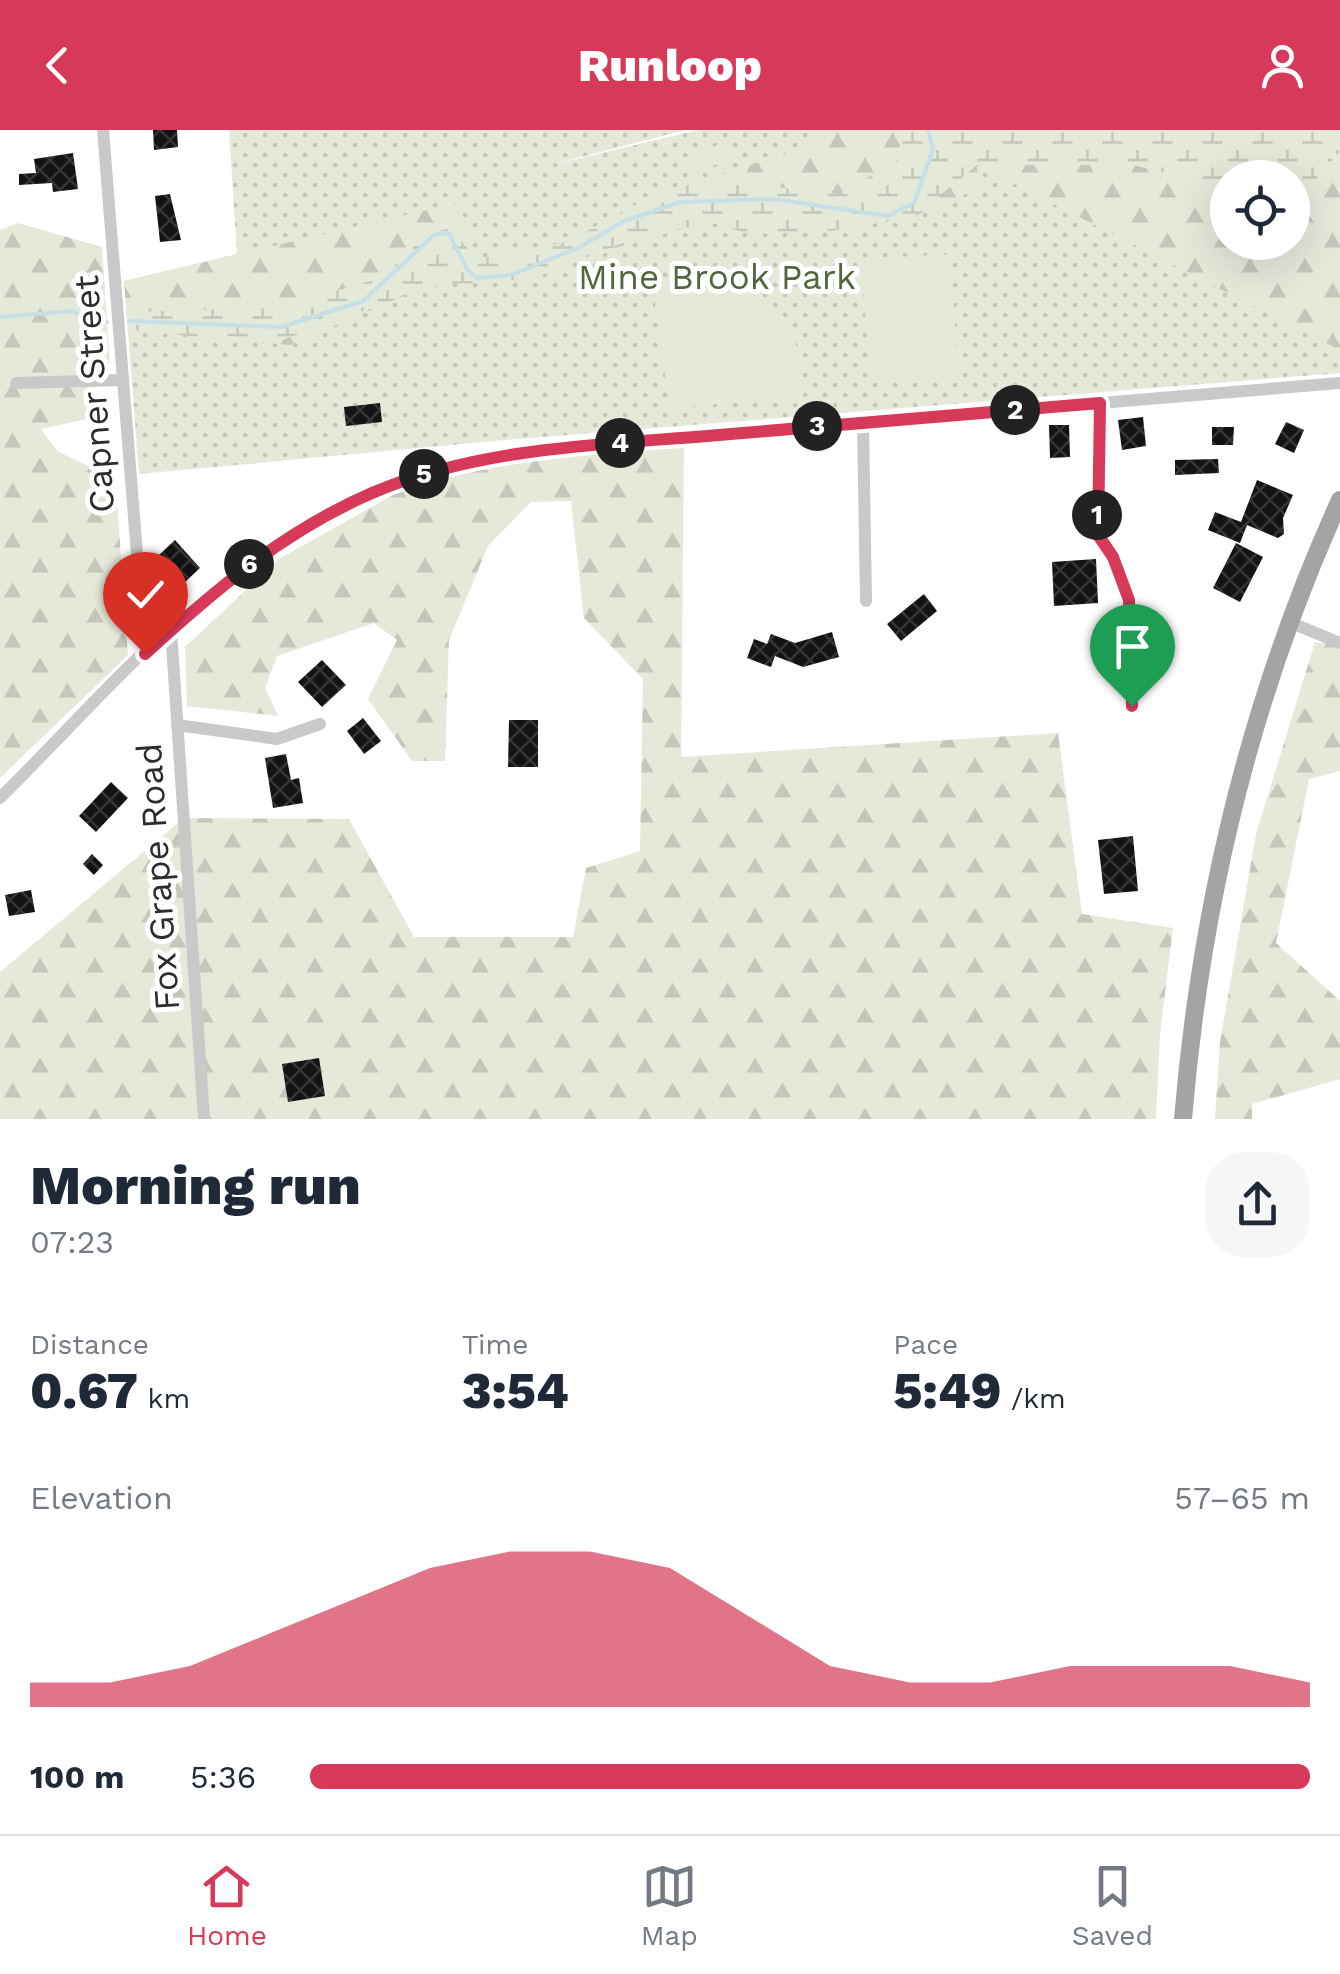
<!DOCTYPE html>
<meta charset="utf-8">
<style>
body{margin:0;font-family:"Work Sans",sans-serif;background:#f6f6f7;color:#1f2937;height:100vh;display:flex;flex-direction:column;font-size:38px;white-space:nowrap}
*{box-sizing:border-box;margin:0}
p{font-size:32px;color:#747a83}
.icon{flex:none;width:55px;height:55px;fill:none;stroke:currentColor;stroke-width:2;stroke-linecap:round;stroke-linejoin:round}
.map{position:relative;height:989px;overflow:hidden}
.sheet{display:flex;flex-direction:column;background:#fff;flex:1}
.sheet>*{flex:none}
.fabs{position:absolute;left:1210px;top:30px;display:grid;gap:20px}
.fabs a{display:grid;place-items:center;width:100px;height:100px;border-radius:50%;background:#fff;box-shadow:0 10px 40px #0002;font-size:50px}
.pin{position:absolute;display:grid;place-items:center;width:85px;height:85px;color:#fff;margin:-102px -42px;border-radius:50% 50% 50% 0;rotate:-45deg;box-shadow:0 0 10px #0007}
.pin .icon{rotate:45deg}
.km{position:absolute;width:50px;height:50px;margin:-25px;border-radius:50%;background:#222;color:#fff;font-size:28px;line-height:50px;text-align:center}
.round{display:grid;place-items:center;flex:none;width:105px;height:105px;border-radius:40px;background:#f6f6f7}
.head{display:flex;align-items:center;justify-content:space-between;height:170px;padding:0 30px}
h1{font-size:55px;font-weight:800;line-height:75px}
.metrics{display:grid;grid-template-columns:repeat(3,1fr);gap:15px;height:170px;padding:10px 30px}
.metrics div{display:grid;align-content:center}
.metrics b{font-size:50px;font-weight:800}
.metrics small{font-size:28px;font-weight:400}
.metrics p{font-size:28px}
.chart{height:280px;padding:20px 30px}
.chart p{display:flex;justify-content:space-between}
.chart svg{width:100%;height:180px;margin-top:10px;fill:#d73a59;opacity:.7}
ul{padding:0 30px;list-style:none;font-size:32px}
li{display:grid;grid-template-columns:160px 120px 1fr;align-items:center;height:75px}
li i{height:25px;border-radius:12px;background:#d73a59}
header{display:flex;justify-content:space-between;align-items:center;height:130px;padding:0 30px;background:#d73a59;color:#fff;font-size:45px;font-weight:800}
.menu{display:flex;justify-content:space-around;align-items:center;height:140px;border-top:2px solid #e0e1e3;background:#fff;font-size:28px;color:#747a83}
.menu a{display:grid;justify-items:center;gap:5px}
.menu .current{color:#d73a59}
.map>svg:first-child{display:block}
</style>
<header><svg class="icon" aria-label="back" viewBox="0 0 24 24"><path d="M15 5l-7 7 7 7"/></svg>Runloop<svg class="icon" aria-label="person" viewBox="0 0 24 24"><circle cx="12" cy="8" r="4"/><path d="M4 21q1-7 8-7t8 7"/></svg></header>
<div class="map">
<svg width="1340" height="989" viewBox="0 0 1340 989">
<defs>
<pattern id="grass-dots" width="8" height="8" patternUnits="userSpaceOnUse" patternTransform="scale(2.5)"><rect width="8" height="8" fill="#e4e9da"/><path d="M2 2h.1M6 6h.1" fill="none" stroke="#c4c8bb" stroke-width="1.8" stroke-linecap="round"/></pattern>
<pattern id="forest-firs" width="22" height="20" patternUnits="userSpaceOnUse" patternTransform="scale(2.5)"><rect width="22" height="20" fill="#e4e9da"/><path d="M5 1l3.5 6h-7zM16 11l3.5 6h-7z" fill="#c4c8bb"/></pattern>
<pattern id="wetland-marsh" width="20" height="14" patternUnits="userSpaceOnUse" patternTransform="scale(2.5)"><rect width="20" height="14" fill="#e4e9da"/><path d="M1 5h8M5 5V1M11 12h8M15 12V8" fill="none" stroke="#c4c8bb"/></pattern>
<pattern id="building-cross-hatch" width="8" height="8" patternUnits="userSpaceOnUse" patternTransform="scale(2.5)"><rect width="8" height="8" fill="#131313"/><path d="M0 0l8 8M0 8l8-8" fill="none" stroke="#363636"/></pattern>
</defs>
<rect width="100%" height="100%" fill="#fff"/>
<!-- grass -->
<path fill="url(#grass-dots)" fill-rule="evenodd" d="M229,0H685L543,37L698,0H938L974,32L1340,0V243L505,310L139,344L124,151L237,124ZM1228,48H1292V112H1228Z"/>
<!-- forest -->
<path fill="url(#forest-firs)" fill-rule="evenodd" d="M818,0H1340V220L977,35V59L913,87L824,102L713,93L645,108L572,133L420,159L290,215L128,200L124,151L457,73L476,129L567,112L644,70L803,18ZM1228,48H1292V112H1228Z
M18,93L102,117L110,234L89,236L91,288L41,299L57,321L92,338L117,372L128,525L0,648V100Z
M684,313L681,627L1058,603L1082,784L1173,798L1160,904L1156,989H0V842L184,688L349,689L414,807H573L586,738L640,721L643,549L584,488L571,371L531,372L488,416L449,510L445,631H412L368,569L397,510L374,493L277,526L265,558L278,586L187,576L185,517L279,429L439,339Z
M1315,512L1340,515V641L1309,649L1276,813L1340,871V949L1252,974V989H1215L1220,912L1256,704Z"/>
<!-- wetland -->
<path fill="url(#wetland-marsh)" d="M903,0H1340V21L1293,75L1292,48H1228L1227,78L1184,48L1134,35H977L913,87L824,102L749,104L713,93L685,98L623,113L548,143L502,152L421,155L392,171L271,214L129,200V182L278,178L383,147L427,104L451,98L476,129L567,112L644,70L701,49L840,64L897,30Z"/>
<!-- pitch -->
<path fill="#e4e9da" d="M725,13L730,30L693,42L688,24Z
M950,124L959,246L870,251L861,129Z
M728,149C795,181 795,194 803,265L670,279L653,159Z"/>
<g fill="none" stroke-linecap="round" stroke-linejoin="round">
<!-- stream -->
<path stroke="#c7dfe8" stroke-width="4" d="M0,187L73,181L94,192H107
M129,191L281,197L363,171L434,105L449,103L467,139L477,148L511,145L578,118L624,91L680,72L774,69L888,86L914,73L933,19L928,0"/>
</g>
<!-- building -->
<path fill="url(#building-cross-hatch)" d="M153,0H177L178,17L154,20Z
M73,23L78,59L53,62L52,53L19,55V44L36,43L34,29Z
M170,64L181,110L160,112L155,66Z
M380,273L382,292L346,296L344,277Z
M1143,287L1146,316L1122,320L1118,290Z
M1286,292L1304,300L1294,323L1275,314Z
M1049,295H1069L1070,327L1050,328Z
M1212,297H1234L1233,315H1212Z
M1218,329L1219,343L1175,345V330Z
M1257,350L1293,365L1283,388L1284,404L1278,408L1247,395L1240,413L1208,400L1215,382L1241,392Z
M175,410L200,438L184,453L159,425Z
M1236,413L1263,427L1240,472L1213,458Z
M1096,429L1098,473L1054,476L1052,432Z
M924,464L937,481L901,511L887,494Z
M832,502L839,527L803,537L775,526L771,537L747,528L754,509L767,514L771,504L795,513Z
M322,530L346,555L322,577L298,552Z
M363,588L381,611L364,624L347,601Z
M509,590H538V637H508Z
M286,624L291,650L299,648L303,673L273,678L265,628Z
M111,652L128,668L96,702L79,686Z
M1133,706L1138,761L1104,764L1098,710Z
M92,724L103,735L94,745L83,734Z
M31,760L35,782L9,786L5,765Z
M319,928L325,966L288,972L282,934Z"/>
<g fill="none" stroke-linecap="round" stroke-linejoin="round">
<!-- minor -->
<path stroke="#c9c9c9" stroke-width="12" d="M103,0L145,524
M16,253L123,250
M1101,273L1098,405L1113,427L1129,470L1131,576
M863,293L866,471
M1289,492L1340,513
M171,500L204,989
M177,595L277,609L320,594
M0,668C94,575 187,462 304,397C459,311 639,312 812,297C988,282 1164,267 1340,253"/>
<!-- major -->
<path stroke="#a4a4a4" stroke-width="18" d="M1183,989C1201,773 1250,568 1340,370"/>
</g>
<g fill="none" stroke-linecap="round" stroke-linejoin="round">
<defs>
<path id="route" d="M145,524C215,460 284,401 372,363C477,318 596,315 707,306C838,295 969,284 1100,273L1098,405L1113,427L1129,470L1132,576"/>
</defs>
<!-- route casing -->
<use href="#route" stroke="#fff" stroke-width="20"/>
<!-- route -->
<use href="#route" stroke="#d73a59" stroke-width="12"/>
</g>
<g text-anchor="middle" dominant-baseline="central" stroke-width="10" stroke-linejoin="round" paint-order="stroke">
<!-- park labels -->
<g font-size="35" fill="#54643d" stroke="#fff">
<text x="717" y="147">Mine Brook Park</text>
</g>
<!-- street labels -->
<g font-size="35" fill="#2c2c2c" stroke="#fff">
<text transform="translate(94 264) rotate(-94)">Capner Street</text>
<text transform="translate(158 747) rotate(-94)">Fox Grape Road</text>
</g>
</g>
</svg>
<div class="fabs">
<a><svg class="icon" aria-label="locate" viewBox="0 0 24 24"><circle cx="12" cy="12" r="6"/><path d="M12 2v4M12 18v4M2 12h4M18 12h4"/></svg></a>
</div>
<div class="pin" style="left:1132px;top:576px;background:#1e9e55"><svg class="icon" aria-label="arrive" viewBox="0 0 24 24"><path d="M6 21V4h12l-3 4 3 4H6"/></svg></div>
<div class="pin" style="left:145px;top:524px;background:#d93025"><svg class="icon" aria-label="check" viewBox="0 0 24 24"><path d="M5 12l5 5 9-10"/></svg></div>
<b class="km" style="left:1097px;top:385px">1</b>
<b class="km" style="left:1015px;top:280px">2</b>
<b class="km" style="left:817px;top:296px">3</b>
<b class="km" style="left:620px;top:313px">4</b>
<b class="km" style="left:424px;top:344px">5</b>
<b class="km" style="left:249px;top:434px">6</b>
</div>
<section class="sheet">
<div class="head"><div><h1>Morning run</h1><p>07:23</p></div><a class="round"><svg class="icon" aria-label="share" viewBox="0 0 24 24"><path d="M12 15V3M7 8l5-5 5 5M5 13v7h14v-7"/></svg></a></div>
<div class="metrics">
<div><p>Distance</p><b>0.67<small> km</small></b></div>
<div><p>Time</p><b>3:54</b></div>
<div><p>Pace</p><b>5:49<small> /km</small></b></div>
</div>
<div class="chart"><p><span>Elevation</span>57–65 m</p>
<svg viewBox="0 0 160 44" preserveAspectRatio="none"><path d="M0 44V38L10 38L20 34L30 26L40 18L50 10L60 6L70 6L80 10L90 22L100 34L110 38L120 38L130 34L140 34L150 34L160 38V44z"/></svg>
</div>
<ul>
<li><b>100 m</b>5:36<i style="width:100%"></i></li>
</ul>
</section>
<nav class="menu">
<a class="current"><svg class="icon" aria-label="home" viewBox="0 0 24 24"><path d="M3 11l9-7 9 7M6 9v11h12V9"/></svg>Home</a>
<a><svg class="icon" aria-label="map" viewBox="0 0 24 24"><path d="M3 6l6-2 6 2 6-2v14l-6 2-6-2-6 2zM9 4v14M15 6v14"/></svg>Map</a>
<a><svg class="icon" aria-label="saved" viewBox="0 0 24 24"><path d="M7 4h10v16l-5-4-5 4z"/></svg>Saved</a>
</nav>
